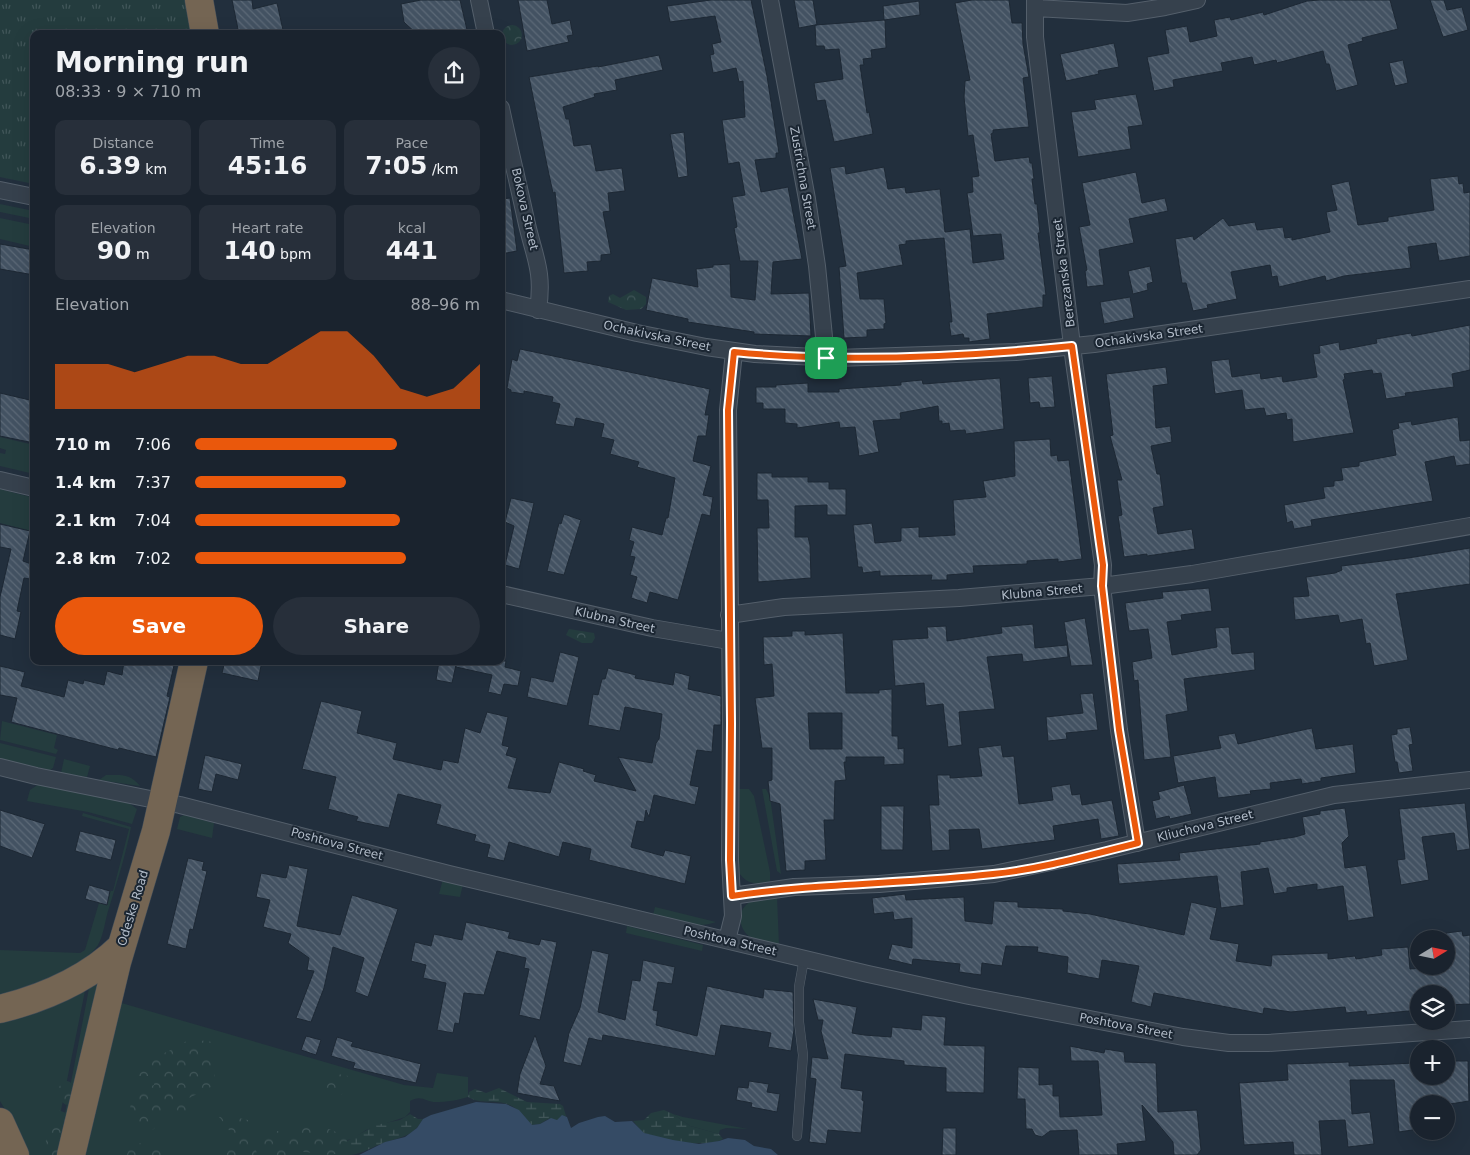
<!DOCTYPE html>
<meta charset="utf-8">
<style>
body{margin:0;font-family:"DejaVu Sans",sans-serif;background:#272f3a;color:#f1f3f6;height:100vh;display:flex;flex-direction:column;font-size:19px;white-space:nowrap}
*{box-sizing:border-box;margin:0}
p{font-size:16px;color:#9fa4aa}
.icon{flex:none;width:28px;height:28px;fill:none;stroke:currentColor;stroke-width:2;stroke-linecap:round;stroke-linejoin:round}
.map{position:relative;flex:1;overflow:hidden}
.panel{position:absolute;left:30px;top:30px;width:475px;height:635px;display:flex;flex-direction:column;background:#1a232e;border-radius:10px;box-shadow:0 5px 20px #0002,0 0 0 1px #38404a}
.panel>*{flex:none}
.needle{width:32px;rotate:80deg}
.fabs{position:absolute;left:1410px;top:930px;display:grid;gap:10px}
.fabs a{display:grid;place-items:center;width:45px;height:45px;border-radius:50%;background:#1a232e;box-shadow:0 5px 20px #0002,0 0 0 1px #38404a;font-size:25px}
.pin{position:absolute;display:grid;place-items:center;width:42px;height:42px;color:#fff;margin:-21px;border-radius:10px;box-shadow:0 2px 8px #0006}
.round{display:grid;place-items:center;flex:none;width:52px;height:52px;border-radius:26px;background:#272f3a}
.overview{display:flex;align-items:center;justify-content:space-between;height:85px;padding:0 25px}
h1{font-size:28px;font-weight:600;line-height:38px}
.metrics{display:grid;grid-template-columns:repeat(3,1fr);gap:8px;height:85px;padding:5px 25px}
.metrics div{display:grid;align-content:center;border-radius:10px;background:#272f3a;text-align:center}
.metrics b{font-size:25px;font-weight:600}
.metrics small{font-size:14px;font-weight:400}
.metrics p{font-size:14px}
.chart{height:140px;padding:10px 25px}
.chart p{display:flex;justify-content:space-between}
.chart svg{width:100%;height:90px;margin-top:5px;fill:#ea580c;opacity:.7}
.cta{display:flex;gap:10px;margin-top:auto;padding:10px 25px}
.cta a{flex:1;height:58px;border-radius:30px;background:#ea580c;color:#fff;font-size:20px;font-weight:600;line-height:58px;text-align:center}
.cta a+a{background:#272f3a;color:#f1f3f6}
ul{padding:0 25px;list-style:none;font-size:16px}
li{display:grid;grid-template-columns:80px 60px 1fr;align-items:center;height:38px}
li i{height:12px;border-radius:6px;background:#ea580c}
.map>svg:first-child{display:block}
</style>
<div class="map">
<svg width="1470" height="1155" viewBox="0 0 1470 1155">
<defs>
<pattern id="forest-crowns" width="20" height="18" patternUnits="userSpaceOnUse" patternTransform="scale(1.25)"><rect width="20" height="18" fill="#243c3e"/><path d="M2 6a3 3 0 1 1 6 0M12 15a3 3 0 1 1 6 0" fill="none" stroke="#415659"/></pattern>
<pattern id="wetland-marsh" width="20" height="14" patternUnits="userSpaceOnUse" patternTransform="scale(1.25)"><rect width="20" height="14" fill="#243c3e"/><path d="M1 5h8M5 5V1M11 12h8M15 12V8" fill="none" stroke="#415659"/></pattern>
<pattern id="park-tufts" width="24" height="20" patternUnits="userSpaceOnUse" patternTransform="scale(1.25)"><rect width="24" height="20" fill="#243c3e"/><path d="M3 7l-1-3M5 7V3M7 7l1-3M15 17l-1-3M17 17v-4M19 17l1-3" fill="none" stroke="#415659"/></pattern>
<pattern id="building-back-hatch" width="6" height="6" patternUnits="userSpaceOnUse" patternTransform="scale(1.25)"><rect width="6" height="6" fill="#435262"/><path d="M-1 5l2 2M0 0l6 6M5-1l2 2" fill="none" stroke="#5c6977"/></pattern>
</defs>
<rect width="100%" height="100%" fill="#222f3d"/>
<!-- grass -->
<path fill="#243c3e" d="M0,204L34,211V219L0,212Z
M0,218L34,225V247L0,239Z
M0,437L34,445V474L0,466V453L5,454L6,450L0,448Z
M0,489L34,498V520L31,531L0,523Z
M2,721L57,735L54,748L58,750L56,754L0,740Z
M0,743L56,757L53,768L50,770L0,759Z
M64,759L90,766L87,777L61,773Z
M106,775C121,775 130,773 140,786L99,780Z
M39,784L129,803L137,809L132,824L88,812L27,801L30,790Z
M735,789H749L754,796L770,872V881L767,884C752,885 741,881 736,866Z
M762,789H766L770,797L781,874L777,871Z
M83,813L131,827C126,854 117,882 109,908C105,920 104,934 98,945C82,969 27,988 0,995V950L80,953L85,950L99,903L107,905L110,891H113L129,829L82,816Z
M184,815L214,823L212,838L177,829L180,817Z
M443,879L463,884L460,897L439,894Z
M777,896L779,945C771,943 760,942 752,938C738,931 736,910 750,902C757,898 768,898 777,896Z
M655,907L716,922C696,930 674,920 653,915Z
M627,926L703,945L702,951L626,933Z
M100,973L61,1155H57L91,978Z
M87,981L52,1155H25L9,1116L0,1101V1015Z
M118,1002L404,1085L433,1088L437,1073L468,1077V1097C459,1100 446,1102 436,1102C426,1102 421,1094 410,1101V1112L405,1117L366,1130L353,1139L347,1140L351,1151L348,1155H80Z
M673,1114L683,1117L748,1129L726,1128L720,1130L719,1134L690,1126Z"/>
<!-- forest -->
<path fill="url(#forest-crowns)" d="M502 35a10 10 0 1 1 20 0a10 10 0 1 1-20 0Z
M634,290L646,297V304L641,309L626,310L608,302L609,296L613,294L620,298Z
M569,629L594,633L595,638L592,643H582L566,635Z
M190,1039L213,1042L215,1085L189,1098L187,1117L162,1113L156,1127L151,1131C128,1124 127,1113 134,1091L154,1085L155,1076H138V1062L167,1052Z
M338,1074L348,1076L349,1089L341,1095L323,1096L319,1089L332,1075Z
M64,1080L70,1082C76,1088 74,1101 66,1105L57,1098V1090Z
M58,1110L66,1113L67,1117L57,1155H50C41,1143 49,1125 53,1113Z
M226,1111L235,1112L239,1118L252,1121L248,1133L258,1155H226L233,1141L228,1128L219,1117Z
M305,1125C325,1126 344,1131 354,1150C344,1152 334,1155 324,1155C315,1155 308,1151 299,1152L297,1155H263L259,1148L260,1140C277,1126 275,1132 293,1135Z
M130,1143C141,1142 160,1147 168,1155H127Z"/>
<!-- wetland -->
<path fill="url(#wetland-marsh)" d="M499,1088L527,1102L560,1104L563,1106L566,1116L557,1120L548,1119L540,1124L532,1125C523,1118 519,1108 507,1104C492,1099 483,1105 468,1097L469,1092L475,1089L486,1093Z
M664,1110L673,1114L690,1126L719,1134L723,1139C707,1148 660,1141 644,1133C640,1131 637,1125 633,1121L644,1120L651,1113Z
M410,1114L418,1119H423C413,1138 398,1137 381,1144C369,1148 361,1155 348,1155L351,1148L342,1144L376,1125L400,1120Z"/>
<!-- park -->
<path fill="url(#park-tufts)" d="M0,0H187L193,34H34V184L0,177Z"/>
<!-- water -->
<path fill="#354b65" d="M476,1102L506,1104L519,1110L532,1125L540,1124L551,1118L557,1120L562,1115L567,1117L571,1128L579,1123L598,1117L605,1116L615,1122L632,1121L644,1133L673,1140L699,1144L719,1141L728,1138L745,1140L754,1146L771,1149L778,1155H359L385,1142L405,1137L417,1128L423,1119L431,1115Z"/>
<!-- building -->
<path fill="url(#building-back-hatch)" stroke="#1d2834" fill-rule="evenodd" d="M232,0H252L253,9L277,3L283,30L266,34H239Z
M421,0H460L468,34H417L404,22L401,4Z
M518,0H547L552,24L570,20L573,35L567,36L569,42L527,51Z
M711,0H751L767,76L779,153H776V158L755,160L761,192L788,187L802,259L773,262L771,294L809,293L811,336L754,334V332L688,322V319L646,310L652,278L698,287L696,269L713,267V265L730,264L731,297L755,300L758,261H740L734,228L737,227L732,197L745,195L739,162L728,164L722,120L745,117L743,81L739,82L736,68L713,73L710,55L714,54L712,44L721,42L715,16L670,22L667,6Z
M794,0H813L817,25H815L885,20L886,48L871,50L872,58L863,59L864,65H860L867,113L869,112L873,134L834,142L825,100L817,101L814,83L843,79L839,49L825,50L824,46H816L815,25L799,28Z
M972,0H1009L1012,23H1022L1023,44L1029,77L1023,78L1029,127L993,130V133L991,134L995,161L1029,157L1030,163H1032L1034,179H1032L1035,204H1037L1040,233H1038L1046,295H1043V307L987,314L990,339L969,342V338H964L963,334L951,336L949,322H952L944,238L906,241V244L899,245L903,265L857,273L860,299H884L886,323L884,324V329L867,330V337L844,338L839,267L846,266L830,168L845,166L846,174L884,167L888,189L905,187L906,193L940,189L945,232L970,229L973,263L1004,259L1001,234L973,236L967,193L973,192L972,177L979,176L973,135L968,136L964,97L965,81L970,80L955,3Z
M1319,0H1390L1398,29L1362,38L1363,41L1348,45L1358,85L1336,91L1329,64H1326L1323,51L1277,63L1276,60L1254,65L1252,57L1221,63L1223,71L1173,80L1174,87L1154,91L1147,57L1169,53L1165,30L1187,26L1190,42L1217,36L1214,20L1230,17L1231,20L1263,12L1264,15L1307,1Z
M1430,0H1444L1447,10L1462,7L1468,30L1443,37Z
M919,1L920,15L884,20L883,6Z
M1114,43L1119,67L1098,71L1099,74L1066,81L1060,54Z
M659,55L663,70L615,80L617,90L594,94L595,97L563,107L566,119H569L574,146L591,144L596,171L622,168L625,191L608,193L610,211L603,212L611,254L601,255V261L587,262L588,271L564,273L555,192L553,193L548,170L529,77L598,66V67Z
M1403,60L1408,83L1395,86L1389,63Z
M1136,94L1143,125L1128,127L1131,149L1078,157L1071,112L1096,109L1094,100Z
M684,132L688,176L678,178L670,134Z
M1136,172L1142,203L1165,198L1168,211L1129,219L1134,243L1099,250L1104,285L1087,287L1085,271L1087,270L1079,227L1090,225L1082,183Z
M1458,176L1459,184L1463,183L1464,193L1470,192V256L1439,261L1436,243L1408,247L1411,268L1344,276L1326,281L1325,276L1279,287L1277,276L1272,277L1270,265L1231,272L1237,299L1207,305L1208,308L1193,311L1186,283H1182L1175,239L1193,236L1194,240L1223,218L1229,226L1255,222L1257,230L1283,227L1285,238L1292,237V240L1330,232L1326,212L1337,210L1331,185L1349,181L1358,225L1388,221V217L1434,210L1430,179Z
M510,198L517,251L501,254V199Z
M0,244L34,250V275L0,269Z
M1150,266L1153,282L1147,284L1148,290L1133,294L1128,271Z
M1130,297L1134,318L1104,324L1100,302Z
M1470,325V370L1452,374L1454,387L1405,393L1406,396L1386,399L1381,373L1373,374L1372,370L1344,374L1345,379L1343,380L1354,433L1293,442L1292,419L1287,420L1286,413L1266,416L1264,408L1245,410L1242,390L1215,394L1211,361L1229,359L1232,377L1260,373L1261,379L1282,376L1283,382L1317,377L1313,354L1320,353L1319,346L1339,342L1340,350L1377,343L1376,339L1411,333L1412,336Z
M520,349L710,389L705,415H709L706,436H698L693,461L711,466L703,495L713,497L710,516L702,514L678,600L650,592L647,603L631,598L637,577L630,575L635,557L630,556L634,542L629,540L632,527L662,535L666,518H668L675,478L637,467L639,462L610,454L614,440L601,437L604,424L576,418L574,427L555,424L560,404L552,402L553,397L524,391V394L511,392V390L507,388L512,359L517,361Z
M1166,367L1168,384L1153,386L1156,428L1170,426L1172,442L1151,446L1157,474H1160L1164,506L1153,508L1158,534L1192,529L1195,549L1147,556V554L1124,557L1118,516L1122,515L1117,480H1122L1110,436L1113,435L1106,374Z
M1052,376L1055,407L1040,408L1039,402L1030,403L1028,378Z
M1000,378L1004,429L966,434L965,430L950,431L949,423L942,424V421H939L938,406L900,413L901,419L873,421L879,452L859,456L855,427L840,428L839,422L797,428V424L785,423V409H763V403H756V387H776V385L808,383V392H839V389L901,385V382L922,380L923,384Z
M0,393L34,401V443L0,436Z
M1458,417L1460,441L1470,440V464L1456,466L1454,456L1425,462L1433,501L1311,520L1312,526L1294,529L1292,521L1287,523L1284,505L1325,498L1323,487L1334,486V481L1343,480L1341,468L1359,466V462L1396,455L1392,430L1399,428L1398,423L1411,421L1412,425Z
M1050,439L1051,456L1057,455L1058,461L1069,460L1082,559L1058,562V559L1027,561V564L973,566L974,573L947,575V580H931L932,575L880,576V571L863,573L862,567H858L853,525L872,523L875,543L901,541V528L919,527V537L955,535L953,500L986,497L983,481L1015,476L1014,441Z
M757,473H772V477H808V482H829V489H846V515H827V505L795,506V537H808L810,545L811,578L758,582L757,528H769L768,500H757Z
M511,498L534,503L519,569L505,565L514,526L505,522Z
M564,514L581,520L564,575L547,571L559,523L561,524Z
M0,524L30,531L23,561L34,565L30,579L24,578L17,611L21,612L15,639L0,635V597L11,549L0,547Z
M1470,548V584L1396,594L1408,660L1374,666L1370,643L1366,644L1362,619L1340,623L1338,615L1295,620L1293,597L1309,596L1306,577L1335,573L1342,570L1341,566L1408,558Z
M1209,588L1212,611L1181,615L1182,620L1167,622L1172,655L1217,647L1215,628L1229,627L1232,654L1254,652L1255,670L1184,679L1188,711L1166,715L1171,757L1144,760L1138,680L1134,681L1132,662L1152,658L1148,629L1129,631L1125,603L1163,598L1162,592Z
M1085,618L1093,665L1071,666L1064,622Z
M1033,624L1035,648L1067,645L1068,657L1023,662L1022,654L987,657L995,709L959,712L962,745L948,747L943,704L926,706L924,683L895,686L892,640L928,638L927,627L946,626L947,641L1002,633L1001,627Z
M792,631H805V635L843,633L846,693H879V690L892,689V736H898V749L904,748V764L884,765V757H846V762H844L846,780L835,781L834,820H824L826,860L805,861V870L786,871L780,804L770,801L768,781L772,780V748H762L755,698L774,696L772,664L764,665L763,637L792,636ZM808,713H842V749H810Z
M560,652L579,657L567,706L527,697L531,677L553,682Z
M124,661H175L167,696L170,697L156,757L119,748L118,750L11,722L17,698L0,695V666L25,672L21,686L64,697L68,680L83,684L84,680L104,685L107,671L122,675Z
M225,661H262L258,681L222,673Z
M439,661H506L505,667L521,671L518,686L504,684L501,695L488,692L492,675L456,667V665L452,683L436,680Z
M608,668L636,675L635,678L673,685L675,672L690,676L688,689L721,696V725H714L712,752L697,750L690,785L699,787L695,805L654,795L649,817L646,810L644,822L637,821L631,847L663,856L665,850L691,856L685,884L589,860L591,849L563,842L559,857L509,842L504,861L487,857L490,845L474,841L476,835L436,824L441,805L398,794L389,828L356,821L358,817L328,809L336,777L302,769L321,701L362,711L357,733L397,743L393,759L441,770L443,760L458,763L465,728L480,733L487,712L508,717L502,745L509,747L506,755L517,758L508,788L550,793L559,762L584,769L583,771L596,775L594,781L636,791L618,757L652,763L656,743L659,739L662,714L625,707L620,731L588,725L593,694L598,695L602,679H605Z
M1093,693L1098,730L1066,733L1067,739L1048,741L1046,717L1083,713L1080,694Z
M1410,727L1413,744L1409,745L1413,771L1399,773L1397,762H1395L1391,735L1397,734V729Z
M1312,728L1316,749L1353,744L1356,773L1321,778V781L1302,784L1301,779L1270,783L1271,789L1250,791L1251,794L1218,798L1215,777L1178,783L1173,756L1221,748L1218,736L1235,733L1238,744Z
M1001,745L1003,757L1014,756L1019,804L1053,800L1051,787L1070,784L1072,795L1080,794L1082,805L1112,800L1119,836L1101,839L1098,819L1053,826L1055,840L982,849L979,829L949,830L950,850L932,851L929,805H939L937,775H950V778L982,776L978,748Z
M205,755L242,764L238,780L216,774L212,792L198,789Z
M1184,785L1192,814L1170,819L1169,816L1156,819L1152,801L1160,799L1158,792Z
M1465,803L1470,849L1457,851L1454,833L1422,837L1429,880L1401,885L1397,860L1405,859L1399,809Z
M881,806H904L903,850H881Z
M1345,808L1349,836L1342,843L1345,868L1366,865L1374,917L1348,921L1343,886L1317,890V884L1287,888V892L1274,894L1268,868L1241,872L1244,905L1221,908L1217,876L1119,884L1117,864L1180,860L1179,853L1260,844V842L1295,837L1305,834L1302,817L1320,814V811Z
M0,810L45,824L32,858L0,846Z
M80,831L116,840L111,860L75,851Z
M188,858L204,862L202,870L207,871L193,930L190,929L186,949L167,944Z
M289,865L308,869L297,926L340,935L352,895L398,909L368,997L355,992L364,958L333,947L324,988L311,1022L296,1018L314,971L307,970L309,958L288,943L291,934L263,927L270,900L256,897L261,873L286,878Z
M89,885L110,891L107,905L85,899Z
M905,894L906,900L964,897L965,921L992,924L994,901L1018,902V907L1063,909V911L1090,914L1184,935L1191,902L1217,908L1210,939L1239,944L1236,961L1271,966L1272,955L1328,953V959L1355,956L1356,959L1382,955L1381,949L1408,947L1410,969L1446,966V962H1449L1446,933L1462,931L1463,936L1470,935V1004L1446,1005V994H1419V1010L1367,1015L1366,1011L1346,1013L1345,1007L1291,1012L1264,1008L1263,1014L1154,993L1151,1007L1131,1002L1139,966L1102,960L1099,979L1067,973L1068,957L1037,952L1038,947L1006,946L1002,966L982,963L981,975L959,972L960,964L913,959L912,965L888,959L892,944L912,948V918L894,920L893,912L874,914L872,898Z
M466,922L510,932L508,938L539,945L541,939L557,942L540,1020L519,1015L529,969L524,968L526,958L497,951L484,995L464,993L459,1024L455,1023L453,1033L437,1030L446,983L423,978L426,965L411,961L415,942L431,946L434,934L462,940Z
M592,950L609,954L598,1012L625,1020L632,980L640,981L643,960L661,964L675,967L672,984L658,982L653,1010L658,1011L656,1025L697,1036L707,986L763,998L764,989L793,992L794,1030L791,1051L768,1047L771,1033L721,1025L715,1056L603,1035L602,1041L589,1038L581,1066L563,1062L569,1033L580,1008Z
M813,999L857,1007L852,1033L864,1035L891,1037L892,1027L921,1030L922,1015L946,1017L944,1045L985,1046L984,1093L946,1092V1068L904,1065V1061L845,1054L841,1088L863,1091L862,1100L864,1101L861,1133L828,1130L826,1144L809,1142L816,1079L810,1078L812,1057L828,1059L821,1031L823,1020H818Z
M535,1035L546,1066L540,1084L554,1086L560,1101L517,1093L520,1074Z
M306,1036L321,1040L316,1055L301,1050Z
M337,1037L353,1042L351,1046L421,1064L416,1083L353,1068L355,1063L331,1056Z
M1070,1046L1104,1053L1105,1049L1124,1052L1125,1062L1156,1063L1158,1112L1197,1110L1201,1150L1197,1155H1174L1173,1142L1142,1105L1146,1141L1117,1144L1118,1155H1079L1077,1130L1050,1131L1042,1137L1035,1135L1032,1129H1026L1025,1099H1017L1018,1067L1039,1068V1085L1053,1084V1096H1059L1060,1117L1102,1115L1098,1061H1071Z
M1448,1061H1468L1469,1101L1450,1104H1419V1129L1399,1132L1394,1080H1350L1352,1114L1370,1112L1374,1144L1348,1147L1345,1120L1319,1121L1322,1155H1294L1293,1142L1244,1145L1239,1083L1288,1080L1287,1064L1349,1062V1066L1415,1063L1416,1076H1446L1449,1075Z
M749,1081L769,1084L767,1092L780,1094L777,1112L751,1107L752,1103L736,1100L738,1087L748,1088Z
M943,1128H956V1155H942Z"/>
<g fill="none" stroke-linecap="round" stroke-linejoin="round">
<defs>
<path id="lane" d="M797,1136L803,1055L799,1022V987L804,959"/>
<path id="street" d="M479,0L486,34
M770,0L807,199L817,266L826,357
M1035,0V37L1074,362L1103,565L1102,586L1119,730L1137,843
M1035,8L1127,13L1165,7L1197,0
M501,108C509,146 518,183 526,220C534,257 544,270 538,310
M0,190L34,197
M501,300L637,333L706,347L755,354L836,358L1016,352L1094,344L1470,289
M0,480L34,488
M501,594L652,628L729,641
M729,615L784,607L959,598L1102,586L1192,574L1470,526
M0,767L36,776L180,805L449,874L868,974L969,996L1183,1037L1229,1043H1268L1470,1029
M732,896L794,887L879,884L994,874L1107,850L1334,795L1470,780
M727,940L733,916L730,860L731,723L728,410L734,352"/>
<path id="highway" d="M199,0L205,34
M0,1009C44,998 88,979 121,947
M0,1122L15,1155
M71,1155L117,962L156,831L194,661"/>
</defs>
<!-- lane casing -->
<use href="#lane" stroke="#545f6b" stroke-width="10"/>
<!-- street casing -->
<use href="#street" stroke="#545f6b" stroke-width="18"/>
<!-- highway casing -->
<use href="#highway" stroke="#414c58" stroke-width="29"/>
<!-- lane -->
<use href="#lane" stroke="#36414d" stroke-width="9"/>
<!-- street -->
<use href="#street" stroke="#36414d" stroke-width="16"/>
<!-- highway -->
<use href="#highway" stroke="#746553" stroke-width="28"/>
</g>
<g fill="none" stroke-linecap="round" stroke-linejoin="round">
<defs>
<path id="route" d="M1072,346L1103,565L1102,586L1119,730L1138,843C1090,855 1042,869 993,874C906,884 819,883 732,896L730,860L731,723L728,410L734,352C843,363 963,357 1072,346Z"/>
</defs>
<!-- route casing -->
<use href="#route" stroke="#fff" stroke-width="10"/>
<!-- route -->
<use href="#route" stroke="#ea580c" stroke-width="6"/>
</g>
<g text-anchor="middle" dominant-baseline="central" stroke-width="4" stroke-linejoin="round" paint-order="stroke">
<!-- street labels -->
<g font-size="12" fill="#b2bcc9" stroke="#1b2632">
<text transform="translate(803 178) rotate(80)">Zustrichna Street</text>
<text transform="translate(525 209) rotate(77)">Bokova Street</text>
<text transform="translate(1064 273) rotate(-97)">Berezanska Street</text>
<text transform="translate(657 336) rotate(12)">Ochakivska Street</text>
<text transform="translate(1149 336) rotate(-8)">Ochakivska Street</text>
<text transform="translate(1042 592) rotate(-5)">Klubna Street</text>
<text transform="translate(615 620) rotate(13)">Klubna Street</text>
<text transform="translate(1205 826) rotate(-14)">Kliuchova Street</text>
<text transform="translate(337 844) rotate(15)">Poshtova Street</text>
<text transform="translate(133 908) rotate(-73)">Odeske Road</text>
<text transform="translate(730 941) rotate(13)">Poshtova Street</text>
<text transform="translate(1126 1026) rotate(11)">Poshtova Street</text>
</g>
</g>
</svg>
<div class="fabs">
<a><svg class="needle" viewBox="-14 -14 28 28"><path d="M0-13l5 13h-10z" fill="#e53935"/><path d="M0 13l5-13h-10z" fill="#9fa4aa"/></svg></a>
<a><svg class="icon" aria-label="layers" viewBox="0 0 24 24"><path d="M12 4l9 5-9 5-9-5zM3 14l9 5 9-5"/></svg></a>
<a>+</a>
<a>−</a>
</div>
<div class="pin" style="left:826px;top:358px;background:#1e9e55"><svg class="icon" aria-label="arrive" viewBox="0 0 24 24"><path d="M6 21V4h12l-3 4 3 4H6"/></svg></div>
<section class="panel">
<div class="overview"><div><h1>Morning run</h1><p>08:33 · 9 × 710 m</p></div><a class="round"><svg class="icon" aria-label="share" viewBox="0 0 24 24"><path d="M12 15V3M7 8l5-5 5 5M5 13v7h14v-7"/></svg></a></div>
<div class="metrics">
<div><p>Distance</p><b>6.39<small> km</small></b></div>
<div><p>Time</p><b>45:16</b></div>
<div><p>Pace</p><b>7:05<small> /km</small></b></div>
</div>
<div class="metrics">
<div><p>Elevation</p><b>90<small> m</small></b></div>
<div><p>Heart rate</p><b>140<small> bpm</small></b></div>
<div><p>kcal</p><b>441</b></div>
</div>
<div class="chart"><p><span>Elevation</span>88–96 m</p>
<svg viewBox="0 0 160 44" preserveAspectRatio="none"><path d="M0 44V22L10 22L20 22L30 26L40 22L50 18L60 18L70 22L80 22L90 14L100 6L110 6L120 18L130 34L140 38L150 34L160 22V44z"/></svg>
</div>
<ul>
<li><b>710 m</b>7:06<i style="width:71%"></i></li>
<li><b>1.4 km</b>7:37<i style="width:53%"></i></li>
<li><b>2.1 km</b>7:04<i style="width:72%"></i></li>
<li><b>2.8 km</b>7:02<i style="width:74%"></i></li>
</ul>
<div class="cta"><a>Save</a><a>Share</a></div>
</section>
</div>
